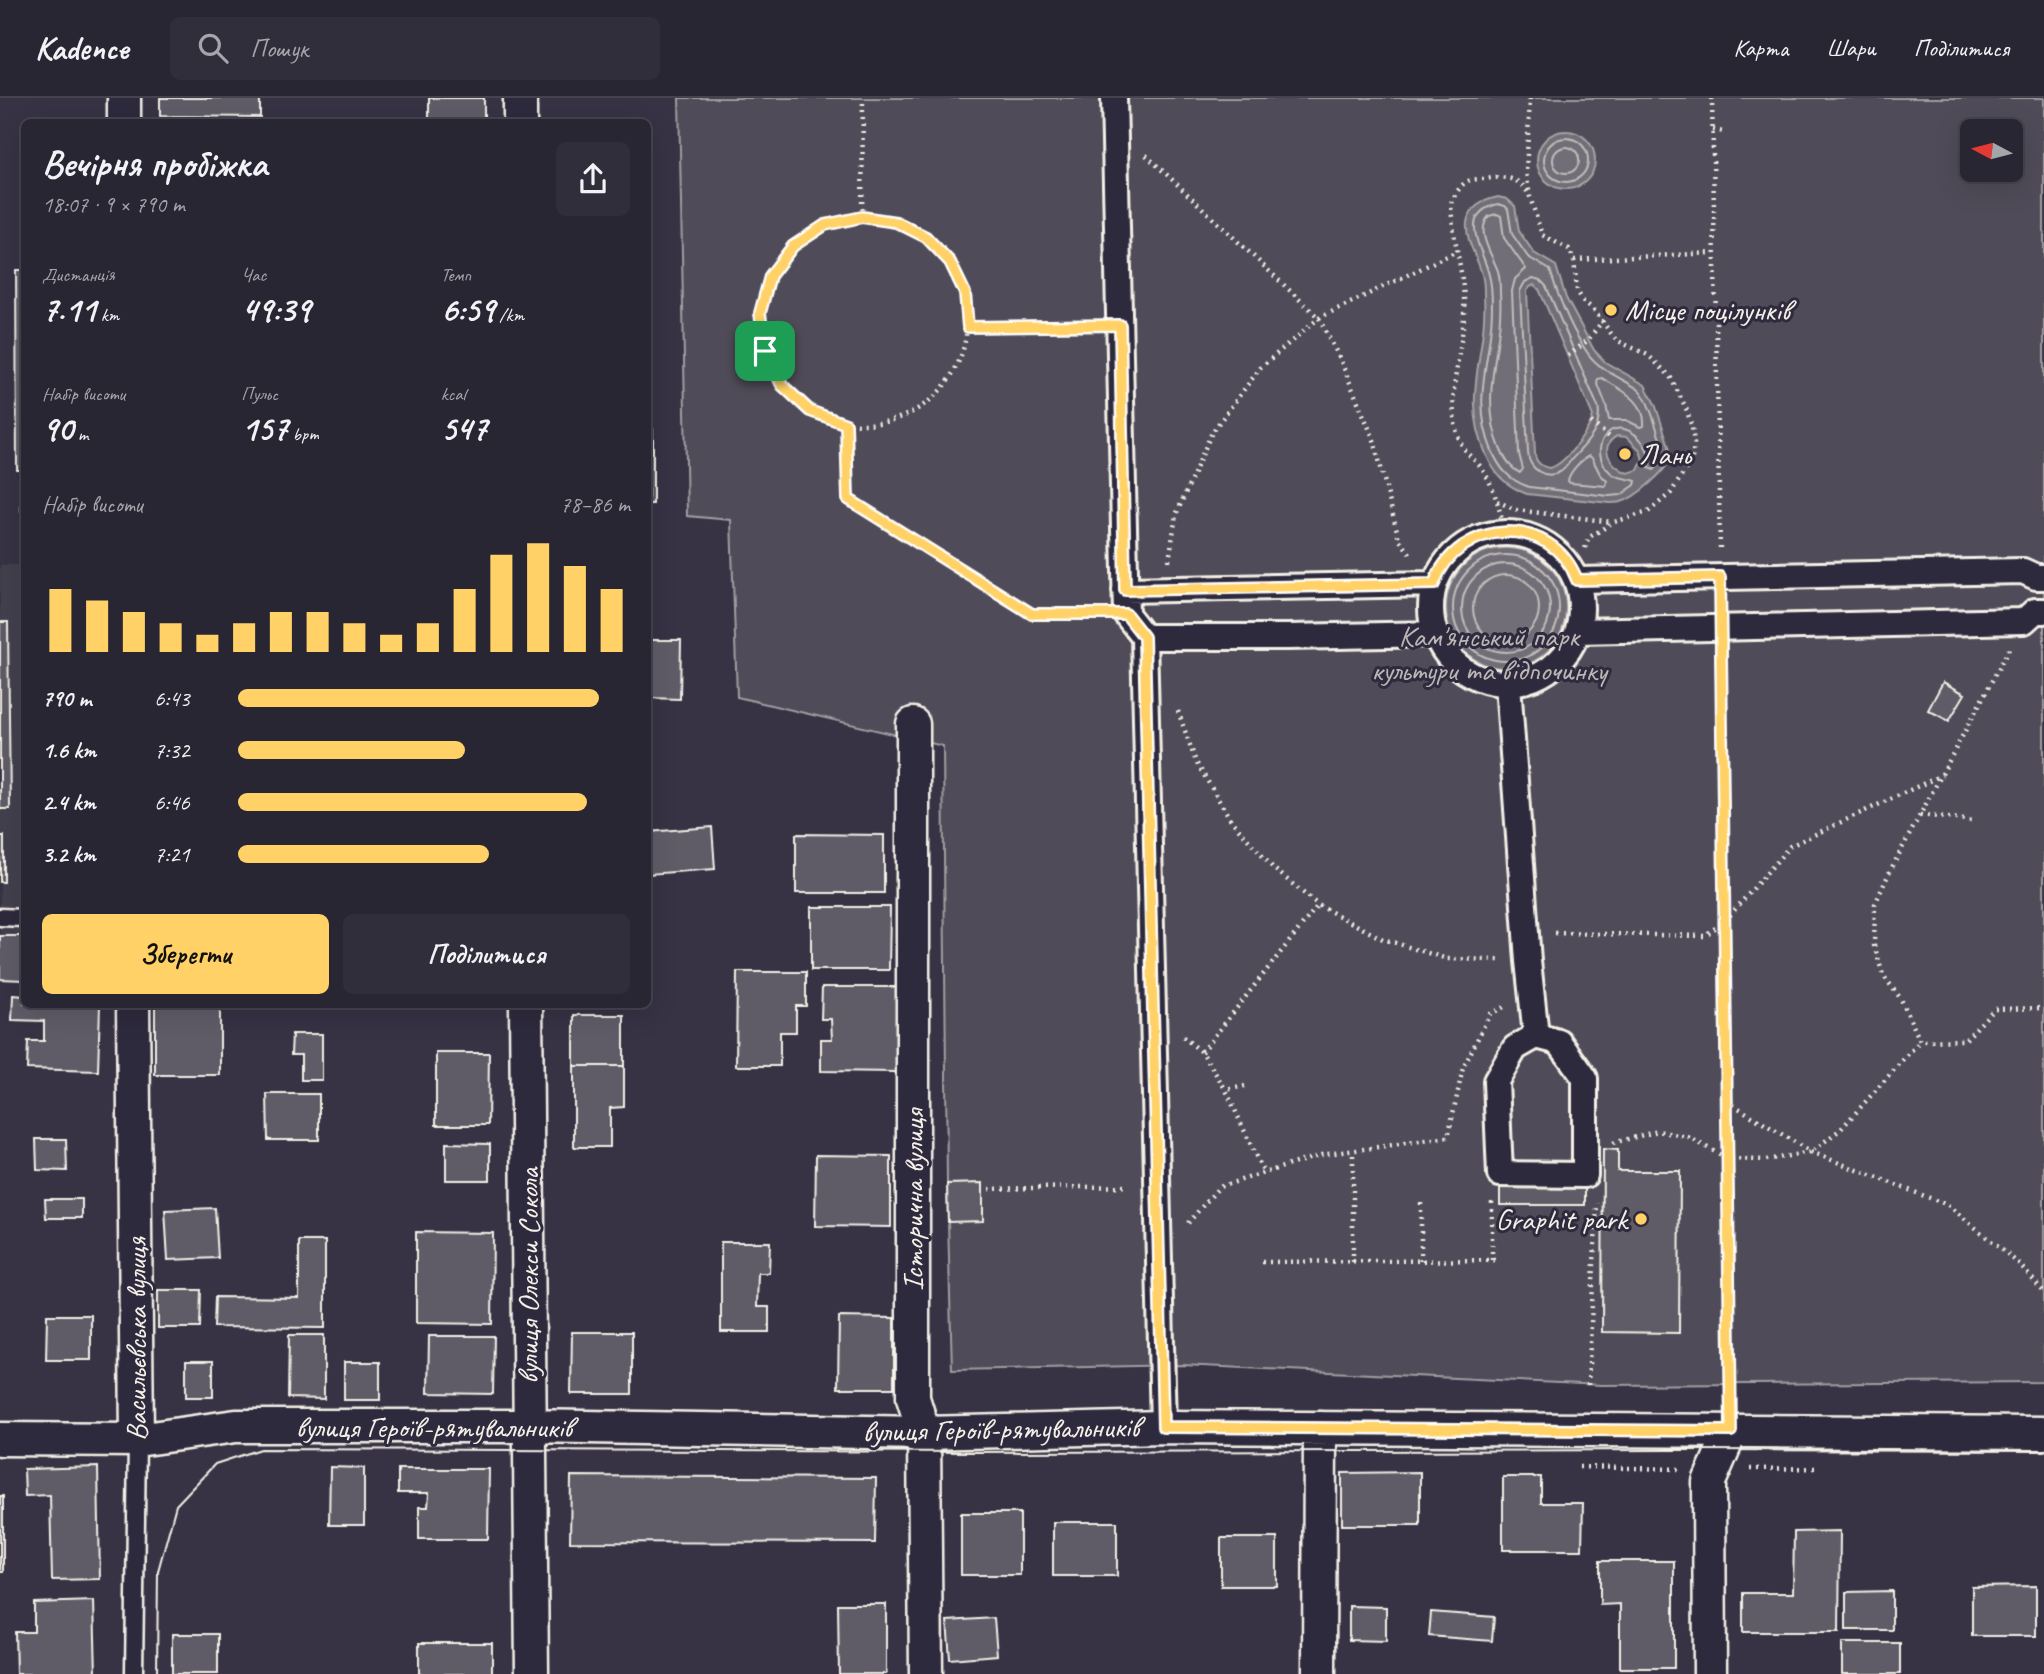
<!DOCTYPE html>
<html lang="uk">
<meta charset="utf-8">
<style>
body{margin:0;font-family:Caveat,sans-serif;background:#312e3b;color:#f1f3f6;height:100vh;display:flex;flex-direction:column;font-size:26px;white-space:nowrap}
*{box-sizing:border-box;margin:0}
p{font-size:23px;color:#a5a5ac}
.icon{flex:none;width:38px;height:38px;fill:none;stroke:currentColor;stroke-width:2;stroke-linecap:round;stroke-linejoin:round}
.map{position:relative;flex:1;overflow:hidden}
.details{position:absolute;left:21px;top:21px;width:630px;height:889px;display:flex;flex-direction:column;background:#292633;border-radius:10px;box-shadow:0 7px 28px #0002,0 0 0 2px #45434e}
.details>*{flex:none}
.needle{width:46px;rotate:277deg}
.buttons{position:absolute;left:1960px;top:21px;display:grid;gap:14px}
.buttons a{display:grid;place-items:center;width:63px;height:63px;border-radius:10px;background:#292633;box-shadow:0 7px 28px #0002,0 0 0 2px #45434e;font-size:35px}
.pin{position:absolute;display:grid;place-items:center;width:60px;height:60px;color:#fff;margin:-30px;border-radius:14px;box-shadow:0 4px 10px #0006}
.round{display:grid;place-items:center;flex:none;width:74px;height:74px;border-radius:10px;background:#312e3b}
.overview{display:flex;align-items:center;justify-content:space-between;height:119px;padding:0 21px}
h1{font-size:38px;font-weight:700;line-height:52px}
.figures{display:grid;grid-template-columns:repeat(3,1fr);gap:10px;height:119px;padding:7px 21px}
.figures div{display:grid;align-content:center}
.figures b{font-size:35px;font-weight:700}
.figures small{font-size:19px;font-weight:400}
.figures p{font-size:19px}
.chart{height:196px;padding:14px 21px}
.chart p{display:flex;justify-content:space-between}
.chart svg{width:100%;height:126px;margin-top:7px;stroke:#ffd166;stroke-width:6}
.primary-button{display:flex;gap:14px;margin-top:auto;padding:14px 21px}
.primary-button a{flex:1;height:80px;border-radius:10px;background:#ffd166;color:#111;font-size:28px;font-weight:700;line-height:80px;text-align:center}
.primary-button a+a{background:#312e3b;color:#f1f3f6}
ul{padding:0 21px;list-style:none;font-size:23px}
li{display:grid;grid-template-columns:112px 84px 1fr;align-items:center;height:52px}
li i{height:18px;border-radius:9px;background:#ffd166}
header{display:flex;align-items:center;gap:42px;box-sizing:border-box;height:98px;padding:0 35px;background:#292633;border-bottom:2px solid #45434e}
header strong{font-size:33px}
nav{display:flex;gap:38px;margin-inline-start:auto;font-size:24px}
.search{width:490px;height:63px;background:#312e3b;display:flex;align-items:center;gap:18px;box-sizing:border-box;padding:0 24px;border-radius:10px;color:#a5a5ac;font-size:26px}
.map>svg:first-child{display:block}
</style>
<header>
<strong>Kadence</strong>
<div class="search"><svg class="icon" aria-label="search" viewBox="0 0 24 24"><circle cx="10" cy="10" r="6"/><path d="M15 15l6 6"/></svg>Пошук</div>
<nav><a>Карта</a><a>Шари</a><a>Поділитися</a></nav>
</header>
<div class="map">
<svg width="2044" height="1576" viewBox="0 0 2044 1576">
<rect width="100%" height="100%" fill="#373244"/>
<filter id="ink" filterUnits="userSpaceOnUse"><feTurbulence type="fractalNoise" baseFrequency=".0143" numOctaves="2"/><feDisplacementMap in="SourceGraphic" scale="14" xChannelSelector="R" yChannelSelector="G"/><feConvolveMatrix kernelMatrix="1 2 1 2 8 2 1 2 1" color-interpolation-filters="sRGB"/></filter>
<g filter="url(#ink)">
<!-- built -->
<path fill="#433f4e" d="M0,467H24V882L0,881Z"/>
<!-- green -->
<path fill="#504b59" stroke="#a29ea0" stroke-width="2" fill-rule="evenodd" d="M679,0H2044V1284L1602,1287L1182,1267L952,1272L947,1086L943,648L737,599L731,422L687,418ZM1972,33H2011V72H1972Z"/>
<!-- water -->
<path fill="#726e77" stroke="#a6a2a4" stroke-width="2" fill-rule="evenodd" d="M1537 62a29 29 0 1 1 58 0a29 29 0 1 1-58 0Z
M1498,99L1507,101L1515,108L1519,133L1534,155L1556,168L1566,200L1594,252L1605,264L1645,287L1647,291L1655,306L1669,348L1671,360C1665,374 1636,400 1621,404C1617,405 1614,405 1610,405L1527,396C1506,388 1494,376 1486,356C1460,296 1488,256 1484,197C1484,192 1484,186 1483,181C1480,162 1465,145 1467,124C1470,108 1484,102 1498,99ZM1534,187L1539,191L1593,318C1589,333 1564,368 1549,370C1540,368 1535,363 1535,355L1527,193L1530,189ZM1617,338L1627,339L1640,352L1643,362L1638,372L1628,375C1611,369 1597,349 1617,338Z
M1446 510a60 60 0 1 1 120 0a60 60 0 1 1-120 0Z"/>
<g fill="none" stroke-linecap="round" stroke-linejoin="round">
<!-- shore -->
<path stroke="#c0bdbb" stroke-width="2" d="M1544 62a22 22 0 1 1 44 0a22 22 0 1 1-44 0Z
M1553 62a13 13 0 1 1 26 0a13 13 0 1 1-26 0Z
M1498,106L1505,108L1508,111L1512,136L1528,159L1550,172C1559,201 1571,232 1589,257C1602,274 1621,279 1638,291C1650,300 1660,341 1664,357L1663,361L1654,372L1649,370C1651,358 1648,351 1640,341C1612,311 1584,352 1611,375C1618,381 1628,380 1636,383L1635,387L1621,397L1609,398L1529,389C1509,382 1500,371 1492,353C1470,299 1492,262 1492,209C1492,199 1492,187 1489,177C1483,151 1456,116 1498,106Z
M1497,116L1501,118L1504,140L1526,171L1515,181L1512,193L1519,356L1523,371L1520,375C1509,369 1505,361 1500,350C1478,296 1504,250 1500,195C1500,188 1500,180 1498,173C1492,156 1475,134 1489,118Z
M1533,180L1540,182L1546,188L1598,309C1603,331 1585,347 1571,362C1568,366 1565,371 1560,374C1545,382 1529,371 1528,355L1520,193L1525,184Z
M1602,280C1621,292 1646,302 1644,328L1640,329L1626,322H1609L1606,307L1597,284L1598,281Z
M1589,358L1592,360L1600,376L1607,383L1606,388L1570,385L1568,383C1569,374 1581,362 1589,358Z
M1453 510a53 53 0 1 1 106 0a53 53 0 1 1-106 0Z
M1462 510a44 44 0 1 1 88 0a44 44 0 1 1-88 0Z
M1473 510a33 33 0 1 1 66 0a33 33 0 1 1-66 0Z"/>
</g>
<!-- building -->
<path fill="#5f5c67" stroke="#f4f1e8" stroke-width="2" d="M160,0H260V19L160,18Z
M429,0H484V24H429Z
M16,172H24V372H17Z
M648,331H653V406H648Z
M21,389H24V414L21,413Z
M21,440H24V466H21Z
M0,524H8L10,711H0Z
M648,542H681L680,601L648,600Z
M1943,584L1965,596L1949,623L1928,612Z
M712,729L715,771L648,776V734Z
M796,736L884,737V795H796Z
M0,738H4V784H0Z
M811,809H890L889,872H811Z
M0,838H24V882L0,881Z
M737,874H806V908H796V934H780V968H736Z
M822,889H896V974L821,973V941H832L831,921H821Z
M13,897L24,898V906L100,907L98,973L27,971L28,943H44V923L12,922Z
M155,906H220V977H155Z
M574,917H624V968H574Z
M292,936H322V982H301V957H291Z
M436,955H489L488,1027H436Z
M574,968H624V1009L610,1010V1049H574Z
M267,996H319V1042H268Z
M36,1041H66L67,1073L37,1072Z
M446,1045L490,1046V1082H446Z
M1603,1051L1618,1052V1073H1680L1679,1235L1602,1234Z
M816,1057L891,1058V1129L815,1128Z
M1500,1076L1585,1077V1107H1500Z
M983,1085V1123L948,1124L947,1086Z
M45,1101H82V1120H46Z
M215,1110L218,1160L168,1162L165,1112Z
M416,1134L493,1135L492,1226L416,1225Z
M299,1143H325V1230L214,1229L215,1199L299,1200Z
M721,1144H770L769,1175H758L757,1209H769V1234H721Z
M158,1192H201L200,1230H158Z
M47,1217H91V1262H46Z
M839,1219L894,1220V1290H838Z
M572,1234H632V1296H571Z
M289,1237H324V1301L288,1300Z
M429,1238H494L493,1296L428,1295Z
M186,1263H213V1299H186Z
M344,1264H380V1302H344Z
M98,1369L100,1481L52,1482L50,1397L25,1398L24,1371Z
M330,1369L364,1370V1427H329Z
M398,1371H489L488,1441H419V1409H428L429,1395H398Z
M1420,1374V1427H1342V1375Z
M571,1378L876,1380L875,1445L570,1444Z
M1503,1379H1541V1405H1583L1582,1452H1503Z
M0,1398H3V1474H0Z
M961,1415H1020V1477H961Z
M1053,1424H1117V1478H1053Z
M1840,1433L1839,1534H1743V1495H1793L1794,1434Z
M1221,1440H1277V1488H1221Z
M1600,1463H1674V1570H1620V1506L1600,1507Z
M2036,1488V1538H1972V1489Z
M1892,1493V1532H1846V1494Z
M94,1503L96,1576H16L15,1534H34V1505Z
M838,1506H886V1576H839Z
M1349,1508L1386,1509V1543L1349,1542Z
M1431,1514L1494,1519L1492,1543L1429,1538Z
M994,1520L997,1557L950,1561L947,1523Z
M172,1536H218V1576H172Z
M419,1545H492V1576H419Z
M1842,1545H1900V1576H1842Z"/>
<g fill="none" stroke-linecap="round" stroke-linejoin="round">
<defs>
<path id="service" d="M0,819L24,820
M134,1576L137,1342"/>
<path id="pedestrian" d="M1114,0L1126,516L1144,539L1163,1329
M1431 510a75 75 0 1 1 150 0a75 75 0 1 1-150 0Z
M1577,482L2023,473L2036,479H2044
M1125,492L1434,486
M1578,533L2024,523L2035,513H2044
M1144,539H1288L1435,536
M1508,586L1528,863L1536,938
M1536,938L1559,944L1585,980V1077L1500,1076L1496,983L1515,950Z"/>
<path id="minor" d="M124,0V24
M520,0V24
M913,626V1300L924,1335L926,1576
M133,906L137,1342
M526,906L532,1576
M0,1341L137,1342L236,1328H529L924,1335L1163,1329L2044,1335
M1319,1576L1320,1330
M1710,1576L1709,1384L1731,1333"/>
</defs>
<!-- service casing -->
<use href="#service" stroke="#f4f1e8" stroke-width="21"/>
<!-- pedestrian casing -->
<use href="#pedestrian" stroke="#f4f1e8" stroke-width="30"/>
<!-- minor casing -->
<use href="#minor" stroke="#f4f1e8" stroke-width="37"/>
<!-- path -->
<path stroke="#f4f1e8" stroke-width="4.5" stroke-dasharray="2 5" stroke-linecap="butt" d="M1530,0L1526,74L1530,99L1542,137L1569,151L1574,162L1577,193L1583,203L1593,211L1616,242L1648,257L1670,278L1686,310L1692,329L1694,346L1692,361L1671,395L1648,414L1614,424L1588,440L1585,451
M1712,0L1720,451
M1713,32L1724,34
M1146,57L1319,220L1340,261L1374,342L1399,441L1412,458
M862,119L863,0
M761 223a103 103 0 1 1 206 0a103 103 0 1 1-206 0Z
M1574,162L1714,155
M968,229L1091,228
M1568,258L1588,242L1611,212
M1591,324L1612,341
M846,326L848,401L1032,516H1097
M1497,403L1516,412L1613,424
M1505,433C1499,411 1494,386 1480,368C1471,358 1462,352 1458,338C1444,293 1467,245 1464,200C1462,168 1452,137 1451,105C1455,97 1460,87 1468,83C1472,81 1480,81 1485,81C1502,78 1519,78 1528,95
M1169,463L1176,417L1212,334L1261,269L1319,220L1457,153
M2009,551L1890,773L1875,806L1874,847L1883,877L1901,901L1920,943L1965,942L1994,911L2044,910
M1722,557L1731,1301
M1178,613L1196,664L1231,722L1273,770L1318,807L1383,841L1447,861L1499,862
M1920,717L1974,723
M1555,835L1704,838L1725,823L1790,748L1942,677
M1183,939L1202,954L1226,992
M1202,954L1318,807
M1245,988L1226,992L1264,1076
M1727,1003L1811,1054L1948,1107L2019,1166L2044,1194
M1613,1045L1658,1033L1688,1039L1728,1061L1766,1062L1811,1054L1841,1031L1920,943
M989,1091L1128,1088
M1188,1125L1219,1089L1321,1057L1448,1039L1463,970L1490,916L1504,909
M1492,1162V1103
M1421,1163V1100
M1262,1164L1500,1162
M1353,1164V1053
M1588,1287L1597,1105
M1579,1369L1679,1371
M1750,1371L1819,1370"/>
<!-- service -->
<use href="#service" stroke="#2f2a3d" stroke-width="16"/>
<!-- pedestrian -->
<use href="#pedestrian" stroke="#2f2a3d" stroke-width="24"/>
<!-- minor -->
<use href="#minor" stroke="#2f2a3d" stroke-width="32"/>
<!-- tram -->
<path stroke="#f4f1e8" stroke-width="2" d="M157,1576L158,1473L176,1407L215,1366L261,1351L974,1354L1674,1352L2044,1353"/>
</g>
</g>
<g fill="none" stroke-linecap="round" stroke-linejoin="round" filter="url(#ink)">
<defs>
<path id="route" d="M862,119L896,124L926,139L950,164L965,195L968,229L1120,227L1125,492L1434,486C1458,420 1552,415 1577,482L1720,479L1731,1333L1163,1329L1144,539L1126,516H1032L848,401L846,326L810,313L782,287L765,253L760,215L770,178L793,148L825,127Z"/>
</defs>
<!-- route casing -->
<use href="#route" stroke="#fff" stroke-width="14"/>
<!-- route -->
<use href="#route" stroke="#ffd166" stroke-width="9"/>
</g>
<!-- markers -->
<g fill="#ffd166" stroke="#2f2a3d" stroke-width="2.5">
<circle cx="1611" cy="212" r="7"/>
<circle cx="1625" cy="356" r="7"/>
<circle cx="1641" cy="1121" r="7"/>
</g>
<g text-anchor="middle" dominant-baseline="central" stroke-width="6" stroke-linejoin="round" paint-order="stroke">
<!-- poi labels -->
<g font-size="30" fill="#f4f1e8" stroke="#2f2a3d" text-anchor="start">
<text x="1625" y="212">Місце поцілунків</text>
<text x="1639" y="356">Лань</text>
<text x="1627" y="1121" text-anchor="end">Graphit park</text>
</g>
<!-- park labels -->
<g font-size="30" fill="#bbb7b6" stroke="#2f2a3d">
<text x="1489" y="538">Кам'янський парк<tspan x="1489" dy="34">культури та відпочинку</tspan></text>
</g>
<!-- street labels -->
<g font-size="30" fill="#f4f1e8" stroke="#2f2a3d">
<text transform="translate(913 1102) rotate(-90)">Історична вулиця</text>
<text transform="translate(528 1178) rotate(-90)">вулиця Олекси Сокола</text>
<text transform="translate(136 1241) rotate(-90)">Васильєвська вулиця</text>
<text x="434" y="1329">вулиця Героїв-рятувальників</text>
<text transform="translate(1001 1331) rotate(-1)">вулиця Героїв-рятувальників</text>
</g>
</g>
</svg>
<div class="buttons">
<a><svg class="needle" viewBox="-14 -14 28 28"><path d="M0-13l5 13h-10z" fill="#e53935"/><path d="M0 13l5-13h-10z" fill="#a5a5ac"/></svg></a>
</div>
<div class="pin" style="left:765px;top:253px;background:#1e9e55"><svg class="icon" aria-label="arrive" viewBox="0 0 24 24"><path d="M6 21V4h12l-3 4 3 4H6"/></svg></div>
<section class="details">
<div class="overview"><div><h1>Вечірня пробіжка</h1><p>18:07 · 9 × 790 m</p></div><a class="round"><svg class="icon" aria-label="share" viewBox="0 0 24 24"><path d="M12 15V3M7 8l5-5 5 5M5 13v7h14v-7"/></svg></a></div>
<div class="figures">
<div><p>Дистанція</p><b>7.11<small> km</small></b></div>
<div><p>Час</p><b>49:39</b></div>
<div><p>Темп</p><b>6:59<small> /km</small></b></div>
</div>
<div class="figures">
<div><p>Набір висоти</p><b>90<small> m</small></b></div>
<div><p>Пульс</p><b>157<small> bpm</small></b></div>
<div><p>kcal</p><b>547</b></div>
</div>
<div class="chart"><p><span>Набір висоти</span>78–86 m</p>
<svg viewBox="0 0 160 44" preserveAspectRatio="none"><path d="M5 44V22M15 44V26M25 44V30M35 44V34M45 44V38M55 44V34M65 44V30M75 44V30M85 44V34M95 44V38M105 44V34M115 44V22M125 44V10M135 44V6M145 44V14M155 44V22"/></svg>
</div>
<ul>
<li><b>790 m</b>6:43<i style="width:92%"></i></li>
<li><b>1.6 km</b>7:32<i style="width:58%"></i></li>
<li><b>2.4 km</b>6:46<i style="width:89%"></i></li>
<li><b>3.2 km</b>7:21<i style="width:64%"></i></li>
</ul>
<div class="primary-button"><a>Зберегти</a><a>Поділитися</a></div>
</section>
</div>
